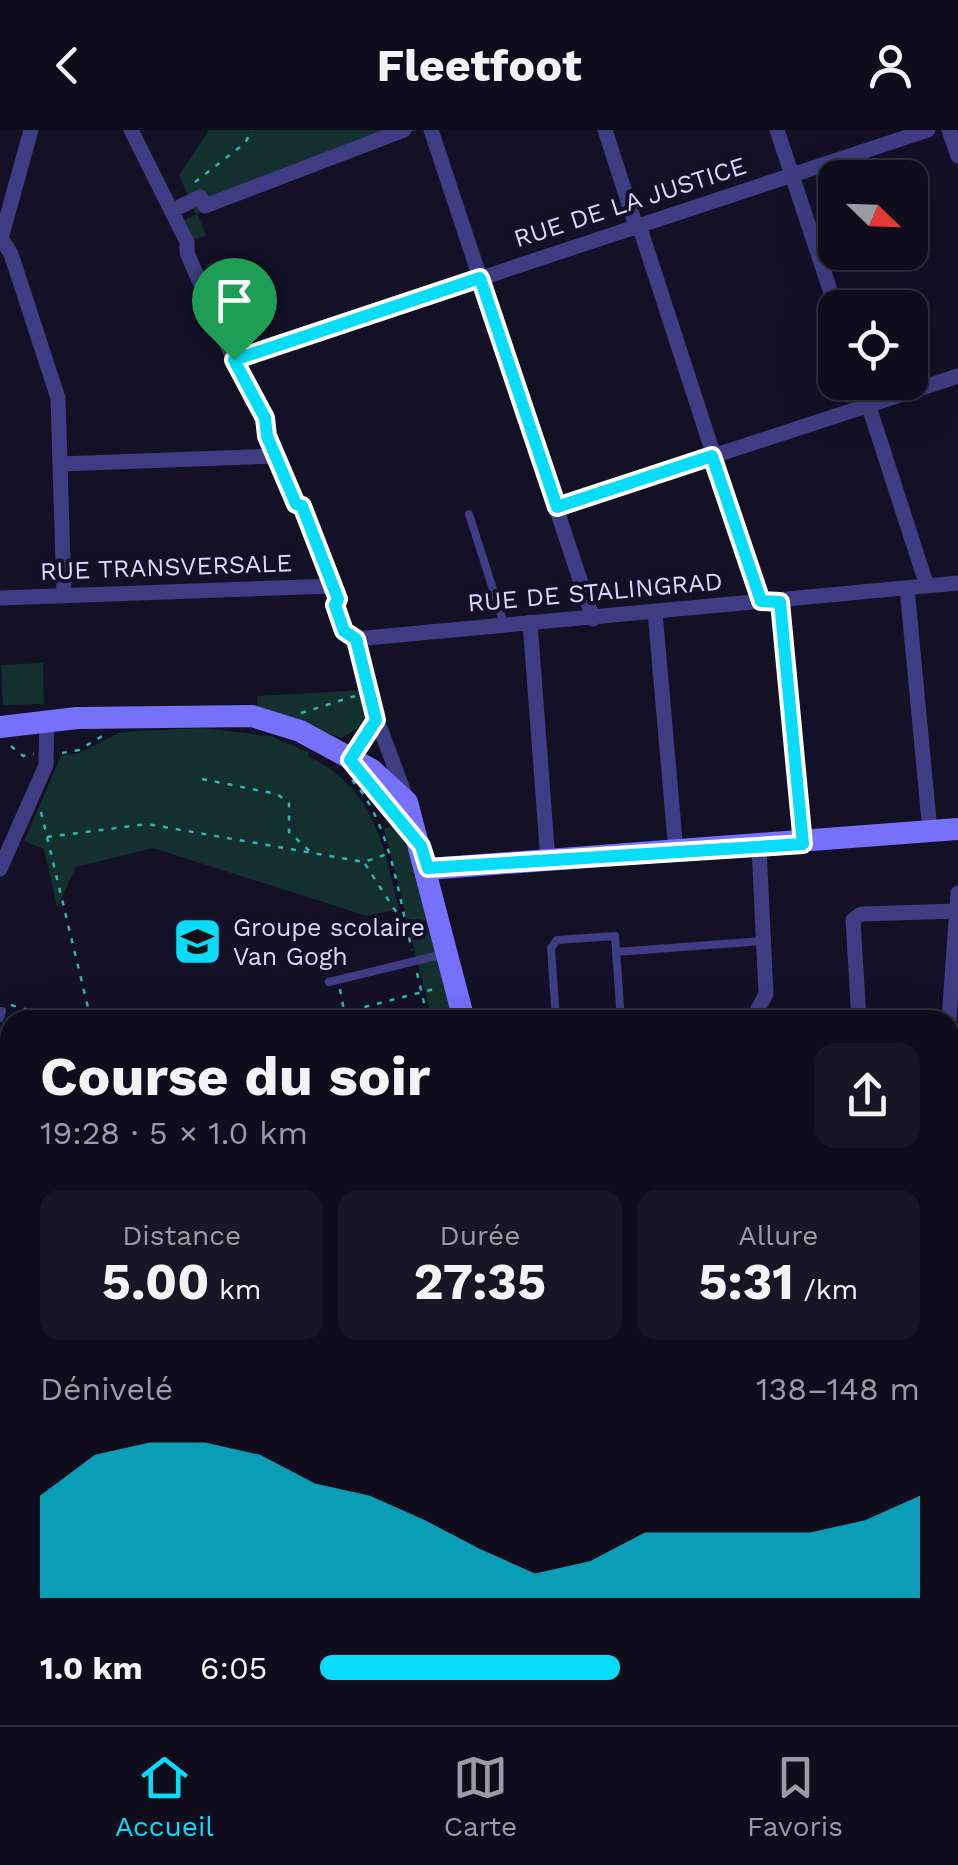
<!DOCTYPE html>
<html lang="fr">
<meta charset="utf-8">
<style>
body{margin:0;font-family:"Work Sans",sans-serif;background:#181525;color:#f1f3f6;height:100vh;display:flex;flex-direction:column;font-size:38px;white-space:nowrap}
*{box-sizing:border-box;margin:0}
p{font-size:32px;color:#9b9ba3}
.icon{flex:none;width:55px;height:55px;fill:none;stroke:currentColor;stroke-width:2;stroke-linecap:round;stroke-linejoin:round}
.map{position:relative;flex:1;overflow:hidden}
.drawer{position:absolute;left:0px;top:880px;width:960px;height:715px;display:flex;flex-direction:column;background:#0f0c1c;border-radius:30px 30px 0 0;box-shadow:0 10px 40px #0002,0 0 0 2px #2f2c3b}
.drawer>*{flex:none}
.needle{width:65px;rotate:113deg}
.controls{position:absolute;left:818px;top:30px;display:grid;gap:20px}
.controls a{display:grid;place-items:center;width:110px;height:110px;border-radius:20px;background:#0f0c1c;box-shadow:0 10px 40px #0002,0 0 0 2px #2f2c3b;font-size:50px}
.pin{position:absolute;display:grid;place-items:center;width:85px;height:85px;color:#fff;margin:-102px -42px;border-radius:50% 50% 50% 0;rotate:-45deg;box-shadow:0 0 10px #0007}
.pin .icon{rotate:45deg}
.round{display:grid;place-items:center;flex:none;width:105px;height:105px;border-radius:20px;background:#181525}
.overview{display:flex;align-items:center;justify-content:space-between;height:170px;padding:0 40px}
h1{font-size:55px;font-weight:700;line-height:75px}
.figures{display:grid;grid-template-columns:repeat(3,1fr);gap:15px;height:170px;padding:10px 40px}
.figures div{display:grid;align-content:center;border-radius:20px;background:#181525;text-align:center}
.figures b{font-size:50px;font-weight:700}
.figures small{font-size:28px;font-weight:400}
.figures p{font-size:28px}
.chart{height:280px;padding:20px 40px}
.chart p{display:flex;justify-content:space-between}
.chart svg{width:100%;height:180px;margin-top:10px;fill:#08dcf8;opacity:.7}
ul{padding:0 40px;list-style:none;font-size:32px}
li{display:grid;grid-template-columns:160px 120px 1fr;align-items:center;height:75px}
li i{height:25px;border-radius:12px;background:#08dcf8}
header{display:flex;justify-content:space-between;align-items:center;height:130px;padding:0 40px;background:#0f0c1c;font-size:45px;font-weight:700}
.dock{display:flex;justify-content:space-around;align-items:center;height:140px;border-top:2px solid #2f2c3b;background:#0f0c1c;font-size:28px;color:#9b9ba3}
.dock a{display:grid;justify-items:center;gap:5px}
.dock .selected{color:#08dcf8}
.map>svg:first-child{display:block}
</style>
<header><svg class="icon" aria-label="back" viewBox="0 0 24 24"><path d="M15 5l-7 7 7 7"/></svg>Fleetfoot<svg class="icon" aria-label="person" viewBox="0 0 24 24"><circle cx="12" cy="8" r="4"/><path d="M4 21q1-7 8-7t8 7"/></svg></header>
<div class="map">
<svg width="958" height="1595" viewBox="0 0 958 1595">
<rect width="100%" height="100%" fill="#141026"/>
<!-- green -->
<path fill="#13302f" d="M209,0H417L197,84L206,105L194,110L185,90L196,84L179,45Z
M217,130L248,195L233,201L205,135Z
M43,533L44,574L3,575L1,535Z
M363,560L365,594L342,608L258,579L257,566Z
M202,598L270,606L309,622L308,626C374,659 382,709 399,779L367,786L153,718L76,737L57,777L44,719L24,711L61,626L79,623L121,602Z
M397,696L421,747L453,890H432L384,698Z
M44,1585H153L169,1595H42Z"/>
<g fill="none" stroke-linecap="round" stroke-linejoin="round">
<!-- path -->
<path stroke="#33b4af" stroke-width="2.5" stroke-dasharray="5 8" stroke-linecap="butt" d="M195,52L245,13L252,0
M301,583L355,566
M11,616L23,626L34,624
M62,623L79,620L104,605
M202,649L277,664L289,673V702L313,724
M352,650C391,693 398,766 412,820
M41,682L91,890
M47,707L147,694L364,732L387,724
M365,734L404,794
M417,843L428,890
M340,859L344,881
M11,875L63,890
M118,890H128
M314,890L438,858
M0,1223L10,1220
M0,1355L10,1353
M0,1361L10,1359
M950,1405L958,1408
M950,1445L957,1471
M950,1464L958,1472
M950,1492L958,1494
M812,1585L814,1590
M854,1585L874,1595"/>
<!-- lane -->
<path stroke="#403c83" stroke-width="8" d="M469,384L504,494
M616,822L763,811
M329,852L444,824
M0,888L2,881
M556,890L551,818L557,810L615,806L621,890
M0,953L10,951
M950,1369H958
M0,1520L10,1515
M691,1585L694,1595
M707,1595H729"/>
<!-- street -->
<path stroke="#403c83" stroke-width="15" d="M131,0L187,112V123L252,271L261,280L274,323L296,374L302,376L338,469L335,475L344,501L355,509L376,589L350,630
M431,0L593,489
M605,0L636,96
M777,0L836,178
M949,0L958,26
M173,80L200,67L205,76L404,0
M639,95L761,471
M1,108L11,124L58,268L64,466
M0,112L31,0
M234,230L928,0
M861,252L927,456
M60,334L277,326
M557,377L958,246
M907,458L930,701
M0,468L333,456
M780,471L803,714
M655,482L676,722
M530,492L548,731
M355,509L958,453
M374,597L381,600L406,668
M0,739L46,635L47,590
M752,890L766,864L759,717
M859,890L853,790L861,784L957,781
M949,890L958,763
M0,1075L10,1118
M0,1140L10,1138
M0,1286L10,1283
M950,1316L958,1317
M0,1468L10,1486
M950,1508L958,1510
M382,1585L383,1595"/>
<!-- secondary -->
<path stroke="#7670fb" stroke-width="22" d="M0,597L77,588L252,586L300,601L372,640L407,672L464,890
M428,739L958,699
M654,1585L655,1595"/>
</g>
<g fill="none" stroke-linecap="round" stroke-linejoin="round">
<defs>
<path id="route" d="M480,148L557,377L712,326L761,471L780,472L803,714L428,738L421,716L350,630L376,590L356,509L344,501L335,475L338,469L302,376L296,374L267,306L265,288L234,230Z"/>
</defs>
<!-- route casing -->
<use href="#route" stroke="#fff" stroke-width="20"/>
<!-- route -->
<use href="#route" stroke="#08dcf8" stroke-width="12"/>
</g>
<!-- icons -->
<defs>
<symbol id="school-square" viewBox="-11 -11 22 22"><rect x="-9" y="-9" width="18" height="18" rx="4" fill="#08dcf8" stroke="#141026"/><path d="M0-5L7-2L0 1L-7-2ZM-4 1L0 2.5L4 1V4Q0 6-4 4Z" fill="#111"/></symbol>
</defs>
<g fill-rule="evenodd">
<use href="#school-square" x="170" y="784" width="55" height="55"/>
</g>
<g text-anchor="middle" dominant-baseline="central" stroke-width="8" stroke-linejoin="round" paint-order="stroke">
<!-- street labels -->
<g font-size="25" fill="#dbd6fe" stroke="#141026">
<text transform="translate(630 72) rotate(-18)">RUE DE LA JUSTICE</text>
<text transform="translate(166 437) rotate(-2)">RUE TRANSVERSALE</text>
<text transform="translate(595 462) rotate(-5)">RUE DE STALINGRAD</text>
</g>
<!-- poi labels -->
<g font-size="25" fill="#dbd6fe" stroke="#141026" text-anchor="start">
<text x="233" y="797">Groupe scolaire<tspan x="233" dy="29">Van Gogh</tspan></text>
</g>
</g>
</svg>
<div class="controls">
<a><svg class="needle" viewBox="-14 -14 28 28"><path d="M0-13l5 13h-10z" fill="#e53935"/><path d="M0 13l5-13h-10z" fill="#9b9ba3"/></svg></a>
<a><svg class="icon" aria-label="locate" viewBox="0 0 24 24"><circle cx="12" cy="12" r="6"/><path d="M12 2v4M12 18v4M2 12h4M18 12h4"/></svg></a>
</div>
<div class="pin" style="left:234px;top:230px;background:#1e9e55"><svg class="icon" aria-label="arrive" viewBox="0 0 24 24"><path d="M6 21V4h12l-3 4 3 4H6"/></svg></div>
<section class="drawer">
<div class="overview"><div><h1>Course du soir</h1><p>19:28 · 5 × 1.0 km</p></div><a class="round"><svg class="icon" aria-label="share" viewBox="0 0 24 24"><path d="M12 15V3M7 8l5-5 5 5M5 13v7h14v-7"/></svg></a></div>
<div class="figures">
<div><p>Distance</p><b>5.00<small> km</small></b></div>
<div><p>Durée</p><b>27:35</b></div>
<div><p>Allure</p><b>5:31<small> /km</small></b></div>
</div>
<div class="chart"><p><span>Dénivelé</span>138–148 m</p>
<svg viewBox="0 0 160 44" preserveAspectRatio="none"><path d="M0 44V19L10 9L20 6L30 6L40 9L50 16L60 19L70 25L80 32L90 38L100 35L110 28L120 28L130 28L140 28L150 25L160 19V44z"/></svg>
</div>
<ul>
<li><b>1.0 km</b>6:05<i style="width:50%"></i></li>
</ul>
</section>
</div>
<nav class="dock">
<a class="selected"><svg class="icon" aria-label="home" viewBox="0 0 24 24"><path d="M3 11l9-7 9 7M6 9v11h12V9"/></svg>Accueil</a>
<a><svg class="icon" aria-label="map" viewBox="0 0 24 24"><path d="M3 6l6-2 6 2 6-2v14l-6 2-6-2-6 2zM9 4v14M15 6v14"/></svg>Carte</a>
<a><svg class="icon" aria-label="saved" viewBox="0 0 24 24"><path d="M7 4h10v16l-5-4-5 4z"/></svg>Favoris</a>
</nav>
